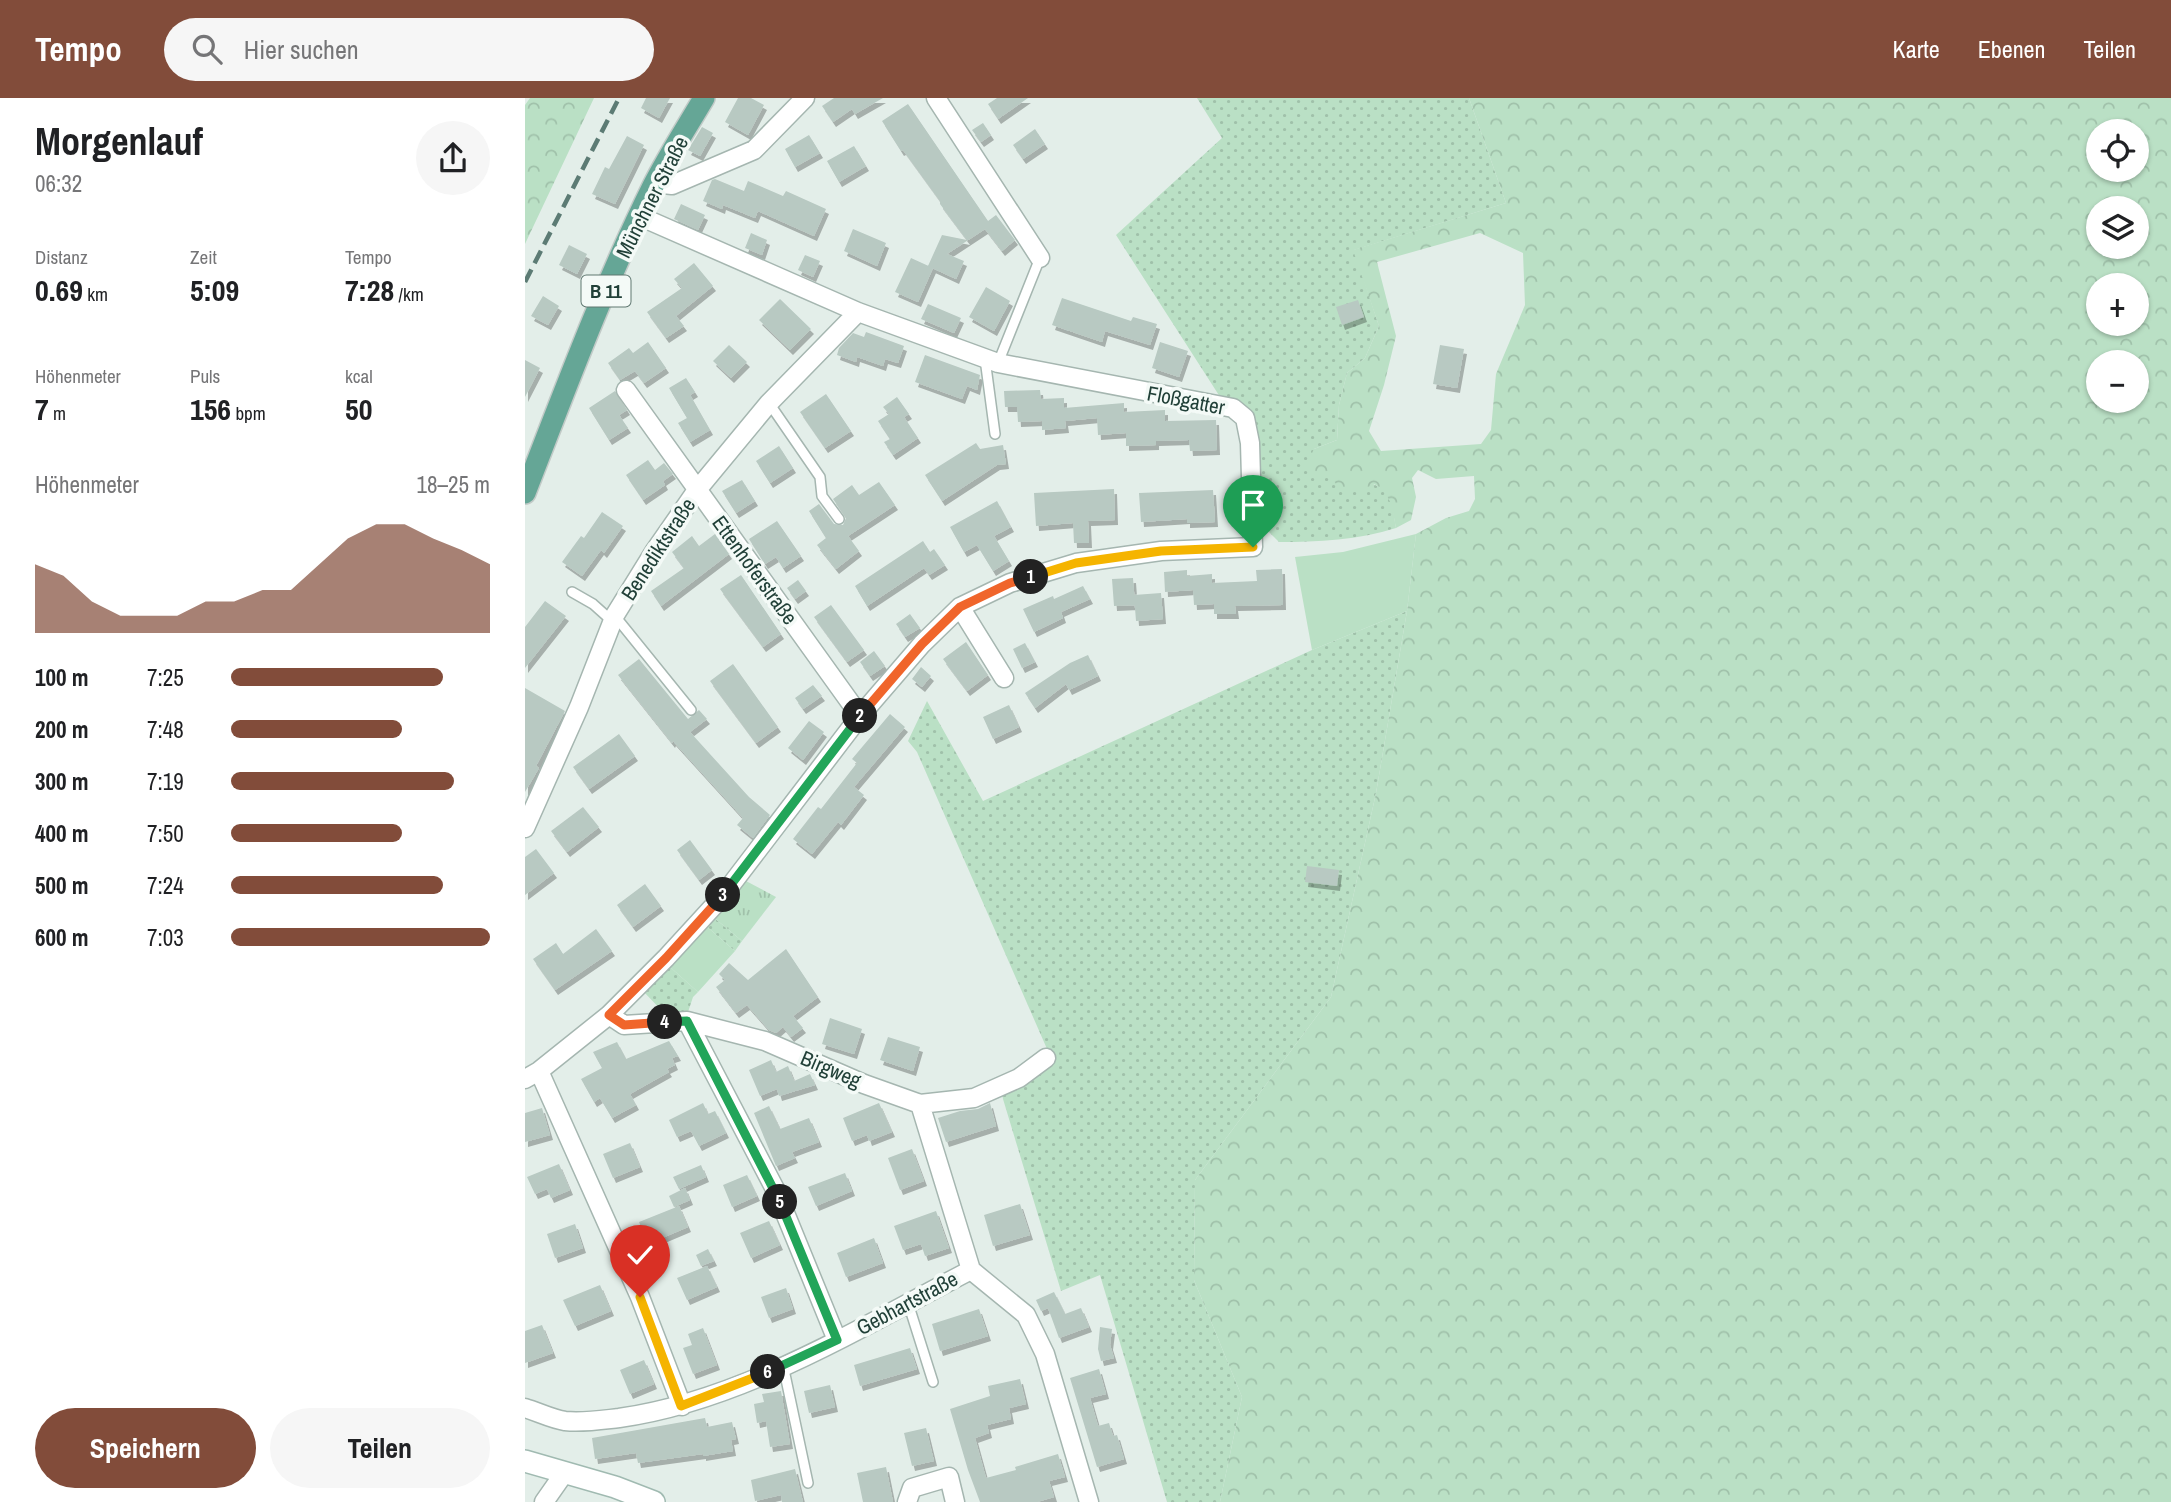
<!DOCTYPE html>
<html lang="de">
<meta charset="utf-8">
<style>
body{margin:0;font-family:"Archivo Narrow",sans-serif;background:#f6f6f6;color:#202124;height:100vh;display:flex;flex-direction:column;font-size:26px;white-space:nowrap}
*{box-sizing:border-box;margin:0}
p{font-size:23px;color:#757577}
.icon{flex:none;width:38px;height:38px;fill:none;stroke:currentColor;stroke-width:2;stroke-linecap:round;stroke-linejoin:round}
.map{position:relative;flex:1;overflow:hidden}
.side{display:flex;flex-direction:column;background:#fff;width:525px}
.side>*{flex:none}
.controls{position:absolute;left:1561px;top:21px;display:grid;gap:14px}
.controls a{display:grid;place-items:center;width:63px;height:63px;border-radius:50%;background:#fff;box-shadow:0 2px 5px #0004;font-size:35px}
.pin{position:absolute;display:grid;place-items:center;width:60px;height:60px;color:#fff;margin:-72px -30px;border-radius:50% 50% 50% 0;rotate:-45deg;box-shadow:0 0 7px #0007}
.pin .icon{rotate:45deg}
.km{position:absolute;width:35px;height:35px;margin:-18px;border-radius:50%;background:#222;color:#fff;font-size:19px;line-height:35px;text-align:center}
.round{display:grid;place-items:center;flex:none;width:74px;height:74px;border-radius:37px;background:#f6f6f6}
.headline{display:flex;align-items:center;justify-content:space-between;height:119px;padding:0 35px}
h1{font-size:38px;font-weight:800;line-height:52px}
.stats{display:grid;grid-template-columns:repeat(3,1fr);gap:10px;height:119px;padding:7px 35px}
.stats div{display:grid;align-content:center}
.stats b{font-size:30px;font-weight:800}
.stats small{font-size:19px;font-weight:400}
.stats p{font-size:19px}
.chart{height:196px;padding:14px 35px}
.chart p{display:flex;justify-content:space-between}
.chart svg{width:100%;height:126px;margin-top:7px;fill:#824c3a;opacity:.7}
.action{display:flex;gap:14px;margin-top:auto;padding:14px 35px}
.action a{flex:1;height:80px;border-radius:42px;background:#824c3a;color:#fff;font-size:28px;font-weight:800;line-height:80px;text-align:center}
.action a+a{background:#f6f6f6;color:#202124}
ul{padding:0 35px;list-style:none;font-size:23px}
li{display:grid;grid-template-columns:112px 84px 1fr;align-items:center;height:52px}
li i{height:18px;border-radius:9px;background:#824c3a}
header{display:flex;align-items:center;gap:42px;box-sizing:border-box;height:98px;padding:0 35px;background:#824c3a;color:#fff}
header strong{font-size:33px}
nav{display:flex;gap:38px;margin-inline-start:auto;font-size:24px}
.search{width:490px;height:63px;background:#f6f6f6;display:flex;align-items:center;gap:18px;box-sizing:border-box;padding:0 24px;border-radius:38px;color:#757577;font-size:26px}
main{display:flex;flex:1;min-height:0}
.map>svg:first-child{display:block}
</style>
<header>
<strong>Tempo</strong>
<div class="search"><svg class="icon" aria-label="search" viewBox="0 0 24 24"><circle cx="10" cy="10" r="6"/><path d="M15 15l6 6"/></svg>Hier suchen</div>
<nav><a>Karte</a><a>Ebenen</a><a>Teilen</a></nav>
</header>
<main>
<section class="side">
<div class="headline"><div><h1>Morgenlauf</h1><p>06:32</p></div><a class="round"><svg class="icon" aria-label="share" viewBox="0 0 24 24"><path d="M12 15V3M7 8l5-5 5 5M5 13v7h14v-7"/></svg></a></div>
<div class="stats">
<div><p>Distanz</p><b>0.69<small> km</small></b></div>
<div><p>Zeit</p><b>5:09</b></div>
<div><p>Tempo</p><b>7:28<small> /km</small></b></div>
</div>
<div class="stats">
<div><p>Höhenmeter</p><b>7<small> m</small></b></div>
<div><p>Puls</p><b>156<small> bpm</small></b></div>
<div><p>kcal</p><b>50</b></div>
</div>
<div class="chart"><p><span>Höhenmeter</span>18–25 m</p>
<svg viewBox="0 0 160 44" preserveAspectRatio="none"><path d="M0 44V20L10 24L20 33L30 38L40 38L50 38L60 33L70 33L80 29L90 29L100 20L110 11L120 6L130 6L140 11L150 15L160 20V44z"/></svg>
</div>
<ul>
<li><b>100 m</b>7:25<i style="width:82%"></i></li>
<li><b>200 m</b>7:48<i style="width:66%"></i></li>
<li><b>300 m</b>7:19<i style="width:86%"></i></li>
<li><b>400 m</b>7:50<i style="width:66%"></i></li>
<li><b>500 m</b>7:24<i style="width:82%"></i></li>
<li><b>600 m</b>7:03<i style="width:100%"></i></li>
</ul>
<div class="action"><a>Speichern</a><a>Teilen</a></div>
</section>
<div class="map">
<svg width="1646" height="1404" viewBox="0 0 1646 1404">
<defs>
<pattern id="grass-dots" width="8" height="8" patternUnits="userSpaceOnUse" patternTransform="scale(1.75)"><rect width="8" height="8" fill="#bae0c5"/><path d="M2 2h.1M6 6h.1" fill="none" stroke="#a0c1aa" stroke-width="1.8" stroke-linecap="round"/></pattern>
<pattern id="forest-crowns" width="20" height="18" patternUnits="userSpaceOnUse" patternTransform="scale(1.75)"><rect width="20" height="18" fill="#bae0c5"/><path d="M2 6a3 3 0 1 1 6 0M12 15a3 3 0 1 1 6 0" fill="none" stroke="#a0c1aa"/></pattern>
<pattern id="park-tufts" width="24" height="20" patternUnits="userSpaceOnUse" patternTransform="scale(1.75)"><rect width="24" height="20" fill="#bae0c5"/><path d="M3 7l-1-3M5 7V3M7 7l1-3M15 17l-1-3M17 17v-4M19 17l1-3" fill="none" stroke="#a0c1aa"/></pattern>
<filter id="shadow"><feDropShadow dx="3" dy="5" stdDeviation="0" flood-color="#0004"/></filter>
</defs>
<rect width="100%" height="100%" fill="#e3eee9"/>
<!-- grass -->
<path fill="url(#grass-dots)" d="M672,0H944L981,105L829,152L854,228L840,260L822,275L814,307L812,342L789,351L807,380C826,382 857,381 865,401C869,409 869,421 871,430C834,442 793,444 754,444L742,432L730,322L718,308L697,302L591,137L697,40Z
M882,513L851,695L806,899L670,1082L669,1182L717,1299L695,1404H642L575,1177L536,1193L478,1001L477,996L526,960L392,654L383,643L402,603L458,703L787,552Z
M187,818L217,843L210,853L181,828Z
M145,869L173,894L168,899L163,914L139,915L118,893Z"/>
<!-- forest -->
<path fill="url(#forest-crowns)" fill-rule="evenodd" d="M5,0H69L0,146V7Z
M944,0H1646V1404H695L717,1299L669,1182L670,1082L806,899L851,695L882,513L891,436L921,420L944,413L950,401L949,378L911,381L893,372L887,380L891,399L886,422L871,430C867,411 867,396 849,386L834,394L813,389L807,380H786L782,365L789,351L812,342L814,307L822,275L840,260L854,228L828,152L981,105ZM1573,33H1612V72H1573ZM1573,110H1612V149H1573ZM955,135L998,155L1000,207L971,276L966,332L956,346L856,353L844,333L859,287L871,238L852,164ZM1573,187H1612V226H1573ZM1573,264H1612V303H1573Z"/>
<!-- park -->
<path fill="url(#park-tufts)" d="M221,783L251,799L217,843L187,818Z"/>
<!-- garden -->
<path fill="#bae0c5" d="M891,436L882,513L787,552L770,459L818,454Z
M181,828L210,853L173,894L145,869Z"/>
<!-- building -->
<path fill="#b8c9c2" filter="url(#shadow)" d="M121,0H145L134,20L116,10Z
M213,0H226L239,7L223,37L200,24Z
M309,0H358L330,16L327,11L308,24L297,8Z
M472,0H503L473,21L463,6Z
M383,6L463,123L471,117L490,142L477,153L460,131L422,156L439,163L431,181L403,168L417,137L442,142L415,106V103L378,52L376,53L357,23Z
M458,25L466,37L456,44L447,32Z
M177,29L188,35L175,58L163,52Z
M510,31L520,46L498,61L488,47Z
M284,37L295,55L270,69L260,51Z
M102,38L119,47L90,106L67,96L80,69L84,71Z
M329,48L341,68L314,84L302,63Z
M190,81L219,93L223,83L258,98L261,93L301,111L289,138L233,113L230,120L198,107L197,111L178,103L187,82Z
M156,106L180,117L173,132L149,121Z
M328,131L361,145L352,168L319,153Z
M226,135L242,142L237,157L220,150Z
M44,147L62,156L52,176L34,167Z
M280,157L295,163L288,179L273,172Z
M386,160L408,170L393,204L370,194Z
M169,165L188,188L151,218L159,228L141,240L122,214L157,190L149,181Z
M461,189L485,203L469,233L444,219Z
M18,198L34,208L23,227L6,218Z
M537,200L606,223L608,219L632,226L625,247L580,233L577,244L527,227Z
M255,201L286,231L265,252L234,222Z
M833,202L839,219L817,227L811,209Z
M403,206L436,220L429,235L396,221Z
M341,234L379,248L373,265L360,261L358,268L332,259L331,264L312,257L314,250L328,235L339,239Z
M123,244L141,270L119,285L110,273L95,282L83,265L104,250L108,255Z
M635,244L663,253L654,279L627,270Z
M204,247L222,264L206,280L188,263Z
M915,247L939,251L932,290L908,286Z
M400,257L455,277L452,292L442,288L437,301L390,284Z
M0,262L15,270L0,299Z
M161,280L170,294L165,297L185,332L165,344L153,325L162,320L144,290Z
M515,292L516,301L539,300V310L599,305V314L640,312V323L691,322L692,352L665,353L664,342L631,343V347L601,348V335L573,337L572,320L540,323L541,330L517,332V323L493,324L492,309H480L479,293Z
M90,293L102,312L94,317L103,330L84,342L64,310Z
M301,296L326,333L300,350L275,314Z
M372,299L384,316L379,319L393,340L368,357L359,344L365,341L353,323L364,316L358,309Z
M451,345L455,351L478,347L481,366L472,367L417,403L400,377Z
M254,348L268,370L245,385L231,363Z
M123,362L130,372L139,365L148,376L138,383L140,387L118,402L101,377Z
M217,382L230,403L211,415L197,393Z
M354,384L370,407L323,438L334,453L311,471L292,447L301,440L284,413L294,406L309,426L318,427L321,420L308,401L327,387L334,397Z
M589,391L590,422L563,423L564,445H549L548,425L511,428L509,395Z
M688,392L690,424L662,425V421L616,424L614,395Z
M472,403L486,429L469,438L484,463L468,473L452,447L439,454L425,429Z
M77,414L98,428L79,455L76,452L57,478L37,464L56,438L59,440Z
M252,423L276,458L258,470L251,459L240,466L224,441Z
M190,436L204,456L136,508L126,493L159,470L147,454L167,438L174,448Z
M398,443L405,454L409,451L420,467L404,477L399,470L342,508L330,488Z
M757,471L758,507L710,508L711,516H689V506L669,507L668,492L640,494L639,474L662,472V478L687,476V485L732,483L731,472Z
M216,477L256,536L238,549L195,491Z
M608,480L610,507L589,508L587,481Z
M273,482L281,493L270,501L262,490Z
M558,488L565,501L536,514L538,520L509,534L498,511L528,498L529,501Z
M636,495L638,521L611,523L609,497Z
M20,503L41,518L0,570V529Z
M306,507L339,552L322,564L289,519Z
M385,516L395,530L380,539L371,526Z
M441,544L463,577L442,593L418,561Z
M500,545L510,564L497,570L488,551Z
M349,553L360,568L345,578L335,564Z
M563,557L573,578L544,592L541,586L510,610L500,595L545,565Z
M114,561L163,621L174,612L182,621L165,634L224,699L245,717L228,740L212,727L218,720L148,643L147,645L93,577Z
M208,566L253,629L231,645L185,583Z
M396,569L406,578L397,589L387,581Z
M288,587L297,598L278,611L270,600Z
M0,590L40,613L11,668L14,670L0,694Z
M484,607L494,629L468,641L458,619Z
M365,616L380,629L329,689L339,697L316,727L313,724L287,756L268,741L293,709L296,711L332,665L327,661Z
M284,623L299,634L278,662L263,650Z
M94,636L110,658L64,691L48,669Z
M58,709L74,729L42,754L26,733Z
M165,742L187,772L174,782L152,752Z
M11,751L29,775L0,797V759Z
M782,768L814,772L812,788L780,784Z
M120,786L136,808L108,829L92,807Z
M71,831L87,853L30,892L8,861L31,845L38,856Z
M261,851L293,899L268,918L278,930L266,939L258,929L251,935L244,932L222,907L211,915L191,889L200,882L194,876L204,865L223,882Z
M305,920L337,931L329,956L297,946Z
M363,939L395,949L388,973L355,962Z
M144,943L153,958L147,960L150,967L142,971L144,974L105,996L111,1007L87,1020L75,1000L69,1004L56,981L77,970L68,954L92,944L101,961Z
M246,962L251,974L263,968L269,983L285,976L290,987L254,998L252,991L235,998L224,972Z
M178,1005L183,1016L190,1013L201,1035L174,1048L166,1033L152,1039L144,1022Z
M354,1005L367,1034L344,1043L342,1037L327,1043L318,1020Z
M465,1005L471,1028L421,1044L413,1020L435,1013L453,1011Z
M244,1008L255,1031L284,1020L294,1044L267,1054L270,1060L251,1068L229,1015Z
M17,1010L25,1037L0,1044V1015Z
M105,1045L115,1069L88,1080L78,1056Z
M387,1051L399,1083L375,1092L363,1060Z
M34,1066L45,1092L26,1100L22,1091L10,1096L2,1079Z
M176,1067L181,1079L154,1091L148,1079Z
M320,1075L327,1093L291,1108L283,1089Z
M222,1077L232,1098L207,1109L198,1087Z
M160,1090L165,1102L149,1109L144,1098Z
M495,1106L505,1137L468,1148L459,1117Z
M154,1108L163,1129L123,1146L114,1124Z
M411,1113L424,1150L400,1158L396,1146L378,1152L369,1128Z
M244,1123L255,1147L226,1160L215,1135Z
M50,1126L58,1150L30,1160L22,1136Z
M349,1140L358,1165L321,1179L312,1155Z
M183,1151L189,1163L176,1168L171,1157Z
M182,1168L192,1189L162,1202L152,1180Z
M75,1187L86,1213L50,1228L38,1202Z
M261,1190L268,1211L244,1220L236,1199Z
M529,1194L540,1216L556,1210L564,1229L534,1240L523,1210L516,1213L511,1202Z
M454,1211L463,1238L415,1253L407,1226Z
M17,1227L28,1255L0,1265V1233Z
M575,1229L587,1231L585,1247L589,1260L576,1263L573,1251Z
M178,1230L192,1267L168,1276L158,1250L167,1247L163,1236Z
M385,1250L392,1271L335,1288L329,1267Z
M119,1262L129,1286L105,1296L95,1272Z
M574,1271L581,1296L565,1300L573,1328L584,1325L588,1338L592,1337L599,1361L572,1369L545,1280Z
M495,1281L501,1306L484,1310L486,1321L462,1327L464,1335L450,1340L461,1380L491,1372L490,1369L533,1356L540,1379L524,1383L529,1399L512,1404H455L443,1372L425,1311L465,1298L463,1288Z
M305,1287L310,1309L284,1315L279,1293Z
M256,1293L265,1346L245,1349L241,1323L232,1325L229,1306L239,1304L237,1296Z
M180,1320L182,1329L207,1324L211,1341L206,1342L208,1353L178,1358V1356L113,1365L111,1355L70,1361L67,1340Z
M401,1330L409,1363L387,1368L379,1335Z
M361,1369L368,1404H338L332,1375Z
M270,1371L278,1404H257L256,1397L230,1403L226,1382Z"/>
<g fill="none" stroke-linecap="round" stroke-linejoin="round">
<defs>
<path id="lane" d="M460,261L470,336
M473,265L515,160
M244,305L295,379L297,398L314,421
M47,494L68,506L87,523
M90,518L166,612
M383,1205L408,1284
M258,1267L283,1385"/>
<path id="street" d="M411,0L515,160
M129,85L147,87L229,52L280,0
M101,292L335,618
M435,509L479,580
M0,730L54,609L90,517L129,454L172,392L244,305L333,214
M84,917L99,927L162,923L240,943L339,986L395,1006L449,1000L494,980L521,960
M162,923L251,1093L312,1242
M14,973L115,1199L157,1308
M0,981L14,973L84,917L141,860L196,800L335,618L397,546L435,509L485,485L551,465L636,453L728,449L725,345L720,320L708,310L473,265L333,214L114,118
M395,1006L446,1172L501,1217L520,1256L564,1404
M0,1310C13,1314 27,1321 40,1323C58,1325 76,1322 94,1320C217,1303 336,1229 446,1172
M19,1404L40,1374
M382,1404L387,1390L424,1379L430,1404"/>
<path id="secondary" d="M0,1363L90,1389L129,1404"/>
<path id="primary" d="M0,395C40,292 79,187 128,88C143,58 162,29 179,0"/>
</defs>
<!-- lane casing -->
<use href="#lane" stroke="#a5b6b0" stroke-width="12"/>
<!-- street casing -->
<use href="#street" stroke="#a5b6b0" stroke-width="21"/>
<!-- secondary casing -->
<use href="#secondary" stroke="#a0bab1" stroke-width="24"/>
<!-- primary casing -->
<use href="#primary" stroke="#c1cac7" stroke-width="24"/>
<!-- lane -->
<use href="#lane" stroke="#fff" stroke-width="9"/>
<!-- street -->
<use href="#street" stroke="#fff" stroke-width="18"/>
<!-- secondary -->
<use href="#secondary" stroke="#fff" stroke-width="21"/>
<!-- primary -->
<use href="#primary" stroke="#65a696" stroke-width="21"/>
<!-- rail -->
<path stroke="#5c7b74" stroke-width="4.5" stroke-dasharray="14 7" stroke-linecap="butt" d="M0,184L94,0"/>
</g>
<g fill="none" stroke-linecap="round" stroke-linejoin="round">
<defs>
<path id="split-1" d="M506,479L551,465L636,453L728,449"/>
<path id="split-2" d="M335,618L397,546L435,509L485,485L506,479"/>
<path id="split-3" d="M198,797L335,618"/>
<path id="split-4" d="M140,924L99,927L84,917L141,860L198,797"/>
<path id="split-5" d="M140,924L162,923L255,1104"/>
<path id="split-6" d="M243,1274L312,1242L255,1104"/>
<path id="split-7" d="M115,1199L156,1308L243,1274"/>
</defs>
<!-- split-1 casing -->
<use href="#split-1" stroke="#fff" stroke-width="14"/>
<!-- split-2 casing -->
<use href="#split-2" stroke="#fff" stroke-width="14"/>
<!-- split-3 casing -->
<use href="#split-3" stroke="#fff" stroke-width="14"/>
<!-- split-4 casing -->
<use href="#split-4" stroke="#fff" stroke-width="14"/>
<!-- split-5 casing -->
<use href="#split-5" stroke="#fff" stroke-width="14"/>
<!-- split-6 casing -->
<use href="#split-6" stroke="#fff" stroke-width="14"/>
<!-- split-7 casing -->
<use href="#split-7" stroke="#fff" stroke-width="14"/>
<!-- split-1 -->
<use href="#split-1" stroke="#f5b400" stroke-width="9"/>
<!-- split-2 -->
<use href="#split-2" stroke="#f0652b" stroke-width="9"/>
<!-- split-3 -->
<use href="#split-3" stroke="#22a559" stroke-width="9"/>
<!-- split-4 -->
<use href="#split-4" stroke="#f0652b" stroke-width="9"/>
<!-- split-5 -->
<use href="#split-5" stroke="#22a559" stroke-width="9"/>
<!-- split-6 -->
<use href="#split-6" stroke="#22a559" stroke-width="9"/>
<!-- split-7 -->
<use href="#split-7" stroke="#f5b400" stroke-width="9"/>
</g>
<g text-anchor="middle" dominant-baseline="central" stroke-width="7" stroke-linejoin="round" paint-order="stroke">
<!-- shield labels -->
<rect fill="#f4faf7" stroke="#607871" stroke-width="2" x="56.5" y="177.5" width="49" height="31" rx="5"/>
<g font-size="19" font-weight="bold" fill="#214038">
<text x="81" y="193">B 11</text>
</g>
<!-- street labels -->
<g font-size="21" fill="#214038" stroke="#f4faf7">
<text transform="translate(127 99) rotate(-63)">Münchner Straße</text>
<text transform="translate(661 302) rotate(11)">Floßgatter</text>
<text transform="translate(133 451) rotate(-57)">Benediktstraße</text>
<text transform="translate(230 472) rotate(54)">Ettenhoferstraße</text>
<text transform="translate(306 971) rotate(23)">Birgweg</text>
<text transform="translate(382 1205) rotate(-28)">Gebhartstraße</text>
</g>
</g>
</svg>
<div class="controls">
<a><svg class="icon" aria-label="locate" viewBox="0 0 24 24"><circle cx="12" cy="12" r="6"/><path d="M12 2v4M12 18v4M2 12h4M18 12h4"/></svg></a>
<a><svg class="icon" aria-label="layers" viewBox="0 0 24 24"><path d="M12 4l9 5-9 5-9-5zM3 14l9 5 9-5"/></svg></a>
<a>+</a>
<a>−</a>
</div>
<div class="pin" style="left:728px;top:449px;background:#1e9e55"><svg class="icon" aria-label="arrive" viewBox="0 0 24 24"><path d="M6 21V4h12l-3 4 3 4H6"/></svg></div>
<div class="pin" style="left:115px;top:1199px;background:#d93025"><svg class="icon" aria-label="check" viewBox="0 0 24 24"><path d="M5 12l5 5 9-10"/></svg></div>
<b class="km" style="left:506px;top:479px">1</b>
<b class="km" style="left:335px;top:618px">2</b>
<b class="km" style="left:198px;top:797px">3</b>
<b class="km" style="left:140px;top:924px">4</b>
<b class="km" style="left:255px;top:1104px">5</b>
<b class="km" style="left:243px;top:1274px">6</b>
</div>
</main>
